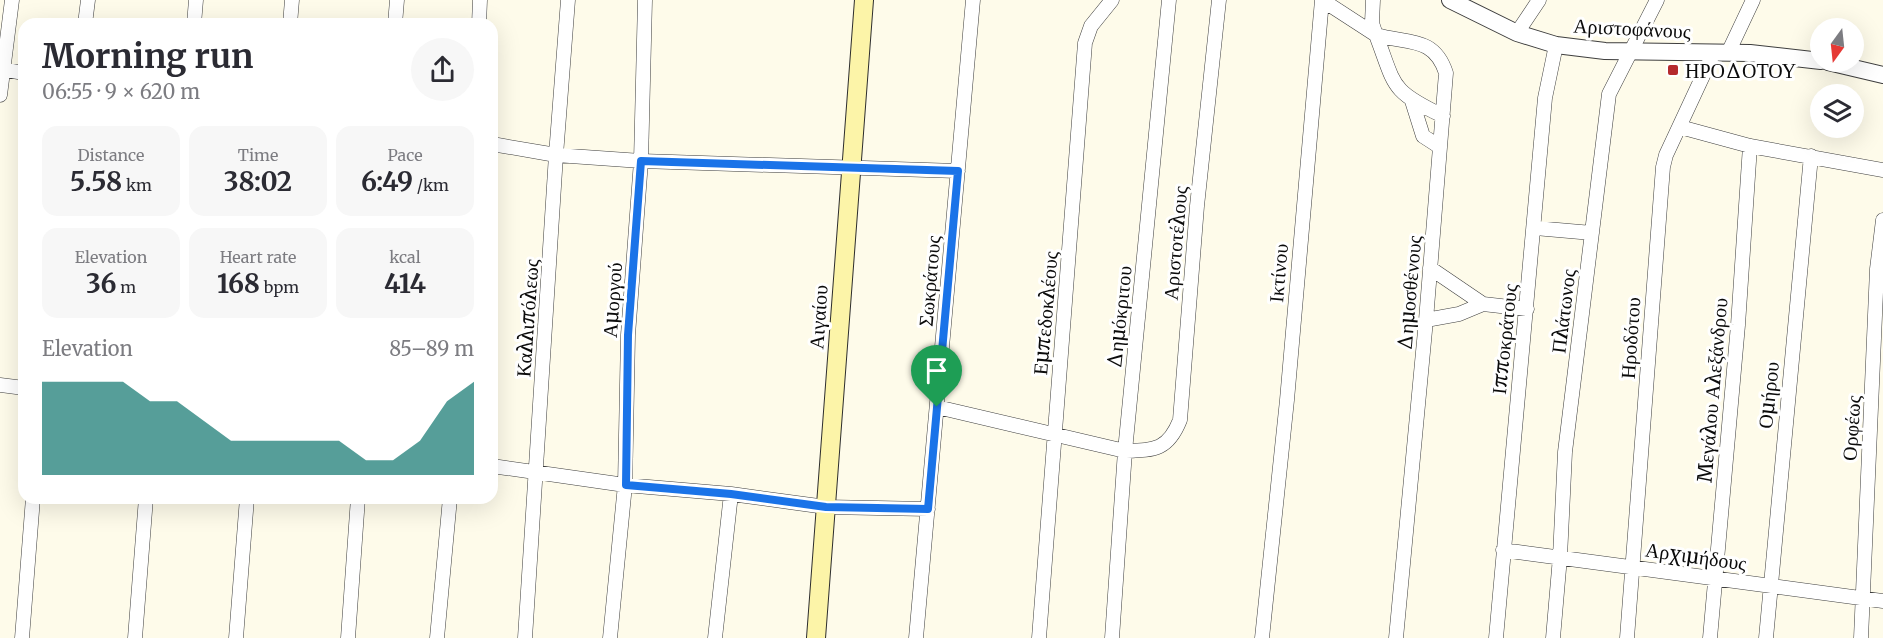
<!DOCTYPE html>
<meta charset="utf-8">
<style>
body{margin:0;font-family:Merriweather,serif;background:#f7f7f7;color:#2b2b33;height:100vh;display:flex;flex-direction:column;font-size:22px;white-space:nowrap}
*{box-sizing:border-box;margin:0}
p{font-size:20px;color:#7c7c81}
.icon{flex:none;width:33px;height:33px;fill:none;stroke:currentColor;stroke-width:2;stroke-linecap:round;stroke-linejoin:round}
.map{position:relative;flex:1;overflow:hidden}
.panel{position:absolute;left:18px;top:18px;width:480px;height:486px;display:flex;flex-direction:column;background:#fff;border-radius:18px;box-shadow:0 6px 24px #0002}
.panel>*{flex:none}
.needle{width:39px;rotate:195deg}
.fabs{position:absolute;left:1810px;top:18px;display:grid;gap:12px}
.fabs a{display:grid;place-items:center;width:54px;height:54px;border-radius:50%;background:#fff;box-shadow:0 6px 24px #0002;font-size:30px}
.pin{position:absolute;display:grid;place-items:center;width:51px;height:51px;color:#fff;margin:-62px -26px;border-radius:50% 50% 50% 0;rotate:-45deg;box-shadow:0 0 6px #0007}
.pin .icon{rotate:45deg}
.round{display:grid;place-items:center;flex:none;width:63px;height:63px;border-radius:32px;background:#f7f7f7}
.overview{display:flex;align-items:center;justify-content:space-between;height:102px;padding:0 24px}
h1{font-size:33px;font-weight:700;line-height:45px}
.stats{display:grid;grid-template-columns:repeat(3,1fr);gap:9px;height:102px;padding:6px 24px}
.stats div{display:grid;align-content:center;border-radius:15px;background:#f7f7f7;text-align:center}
.stats b{font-size:26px;font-weight:700}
.stats small{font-size:16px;font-weight:400}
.stats p{font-size:16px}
.chart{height:168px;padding:12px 24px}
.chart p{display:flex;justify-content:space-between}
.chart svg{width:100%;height:108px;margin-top:6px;fill:#0f766e;opacity:.7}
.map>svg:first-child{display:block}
</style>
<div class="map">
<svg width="1883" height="638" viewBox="0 0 1883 638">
<rect width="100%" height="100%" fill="#fefbea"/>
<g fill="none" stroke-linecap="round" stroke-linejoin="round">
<defs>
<path id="minor" d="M1322,0L1376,35C1396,87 1389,90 1443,116
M1373,0L1372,23L1376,35C1408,44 1434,36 1446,73L1426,320L1396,638
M85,24L88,0
M194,24L196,0
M290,24L292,0
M395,24L397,0
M479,24L480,0
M1517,33L1539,0
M1728,53L1753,0
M0,69L24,73
M0,95L12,0
M1412,101L1423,136L1440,147
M1680,127L1750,146L1883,170
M492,144L556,155L641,161L958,171
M1535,228L1592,233
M1430,268L1483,304L1527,309
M1426,320L1459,314L1483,304
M0,385L24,388
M937,407L1125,451C1155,450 1168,450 1180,420L1197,206L1219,0
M492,466L625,485L731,494L826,507L928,509
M1503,550L1883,601
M22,638L33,498
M135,638L146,498
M236,638L247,498
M348,638L358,498
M437,638L450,498
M525,638L556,155L568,0
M610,638L625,485L628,335L641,161L645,0
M715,638L731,494
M916,638L973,0
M1039,638L1085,43L1091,26L1112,0
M1112,638L1125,451L1169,0
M1262,638L1287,400L1322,0
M1496,638L1545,98L1556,45
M1553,638L1560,557L1565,452L1609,94L1657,0
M1627,638L1663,167L1666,155L1714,52
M1710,638L1738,325L1750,146
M1766,638L1811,156
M1861,638L1877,269L1883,220"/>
<path id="tertiary" d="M1450,0L1517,33L1556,45L1605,51L1750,53L1821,61
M1828,62L1883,75"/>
<path id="secondary" d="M816,638L864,0"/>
</defs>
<!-- minor casing -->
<use href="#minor" stroke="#3e3e3e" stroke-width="15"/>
<!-- tertiary casing -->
<use href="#tertiary" stroke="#3e3e3e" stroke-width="18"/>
<!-- secondary casing -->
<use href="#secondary" stroke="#2d2d2d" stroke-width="20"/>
<!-- minor -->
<use href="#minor" stroke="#fff" stroke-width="14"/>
<!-- tertiary -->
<use href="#tertiary" stroke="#fff" stroke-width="16"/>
<!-- secondary -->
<use href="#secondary" stroke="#fcf4a8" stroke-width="18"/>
</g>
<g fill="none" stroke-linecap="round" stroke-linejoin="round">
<defs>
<path id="route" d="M641,161L958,171L928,509L826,507L731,494L626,485L628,335Z"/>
</defs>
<!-- route casing -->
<use href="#route" stroke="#fff" stroke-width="12"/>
<!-- route -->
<use href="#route" stroke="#1a73e8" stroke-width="8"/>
</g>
<!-- markers -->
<rect fill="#b52a2d" stroke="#fff" stroke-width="2" x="1667" y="64" width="12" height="12" rx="3"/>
<g text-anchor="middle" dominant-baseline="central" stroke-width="6" stroke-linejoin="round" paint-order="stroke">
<!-- street labels -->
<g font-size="20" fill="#0b0b0b" stroke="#fff">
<text transform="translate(1632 28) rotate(3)">Αριστοφάνους</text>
<text transform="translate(1175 243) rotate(-85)">Αριστοτέλους</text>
<text transform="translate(1278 273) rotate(-85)">Ικτίνου</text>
<text transform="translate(929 281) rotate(-85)">Σωκράτους</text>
<text transform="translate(1409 293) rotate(-85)">Δημοσθένους</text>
<text transform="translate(612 300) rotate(-86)">Αμοργού</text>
<text transform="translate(1563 311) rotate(-83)">Πλάτωνος</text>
<text transform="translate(1045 313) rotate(-85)">Εμπεδοκλέους</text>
<text transform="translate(818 317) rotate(-86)">Αιγαίου</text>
<text transform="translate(1119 317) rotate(-84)">Δημόκριτου</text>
<text transform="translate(527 318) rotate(-86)">Καλλιπόλεως</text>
<text transform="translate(1630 338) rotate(-86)">Ηροδότου</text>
<text transform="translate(1504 339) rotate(-84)">Ιπποκράτους</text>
<text transform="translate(1712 390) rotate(-85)">Μεγάλου Αλεξάνδρου</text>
<text transform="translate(1768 395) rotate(-84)">Ομήρου</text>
<text transform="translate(1851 428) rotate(-86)">Ορφέως</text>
<text transform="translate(1696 556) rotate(8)">Αρχιμήδους</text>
</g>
<!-- poi labels -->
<g font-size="20" fill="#0b0b0b" stroke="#fff" text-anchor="start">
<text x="1685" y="70">ΗΡΟΔΟΤΟΥ</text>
</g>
</g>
</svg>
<div class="fabs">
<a><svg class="needle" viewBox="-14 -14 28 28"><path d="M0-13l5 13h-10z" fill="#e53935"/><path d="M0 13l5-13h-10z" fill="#7c7c81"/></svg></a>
<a><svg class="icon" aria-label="layers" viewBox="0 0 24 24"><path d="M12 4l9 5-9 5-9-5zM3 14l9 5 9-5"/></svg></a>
</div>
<div class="pin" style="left:937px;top:407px;background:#1e9e55"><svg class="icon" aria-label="arrive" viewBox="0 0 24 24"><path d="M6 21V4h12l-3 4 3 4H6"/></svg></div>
<section class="panel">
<div class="overview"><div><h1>Morning run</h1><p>06:55 · 9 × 620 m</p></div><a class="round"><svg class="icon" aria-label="share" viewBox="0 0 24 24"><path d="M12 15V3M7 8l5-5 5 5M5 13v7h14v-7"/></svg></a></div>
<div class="stats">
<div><p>Distance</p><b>5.58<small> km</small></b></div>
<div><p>Time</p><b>38:02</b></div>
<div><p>Pace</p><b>6:49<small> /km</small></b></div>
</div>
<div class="stats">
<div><p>Elevation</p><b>36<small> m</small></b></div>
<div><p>Heart rate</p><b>168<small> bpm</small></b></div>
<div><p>kcal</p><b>414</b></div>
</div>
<div class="chart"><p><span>Elevation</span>85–89 m</p>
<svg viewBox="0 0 160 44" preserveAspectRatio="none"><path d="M0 44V6L10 6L20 6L30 6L40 14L50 14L60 22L70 30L80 30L90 30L100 30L110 30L120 38L130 38L140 30L150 14L160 6V44z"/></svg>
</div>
</section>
</div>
